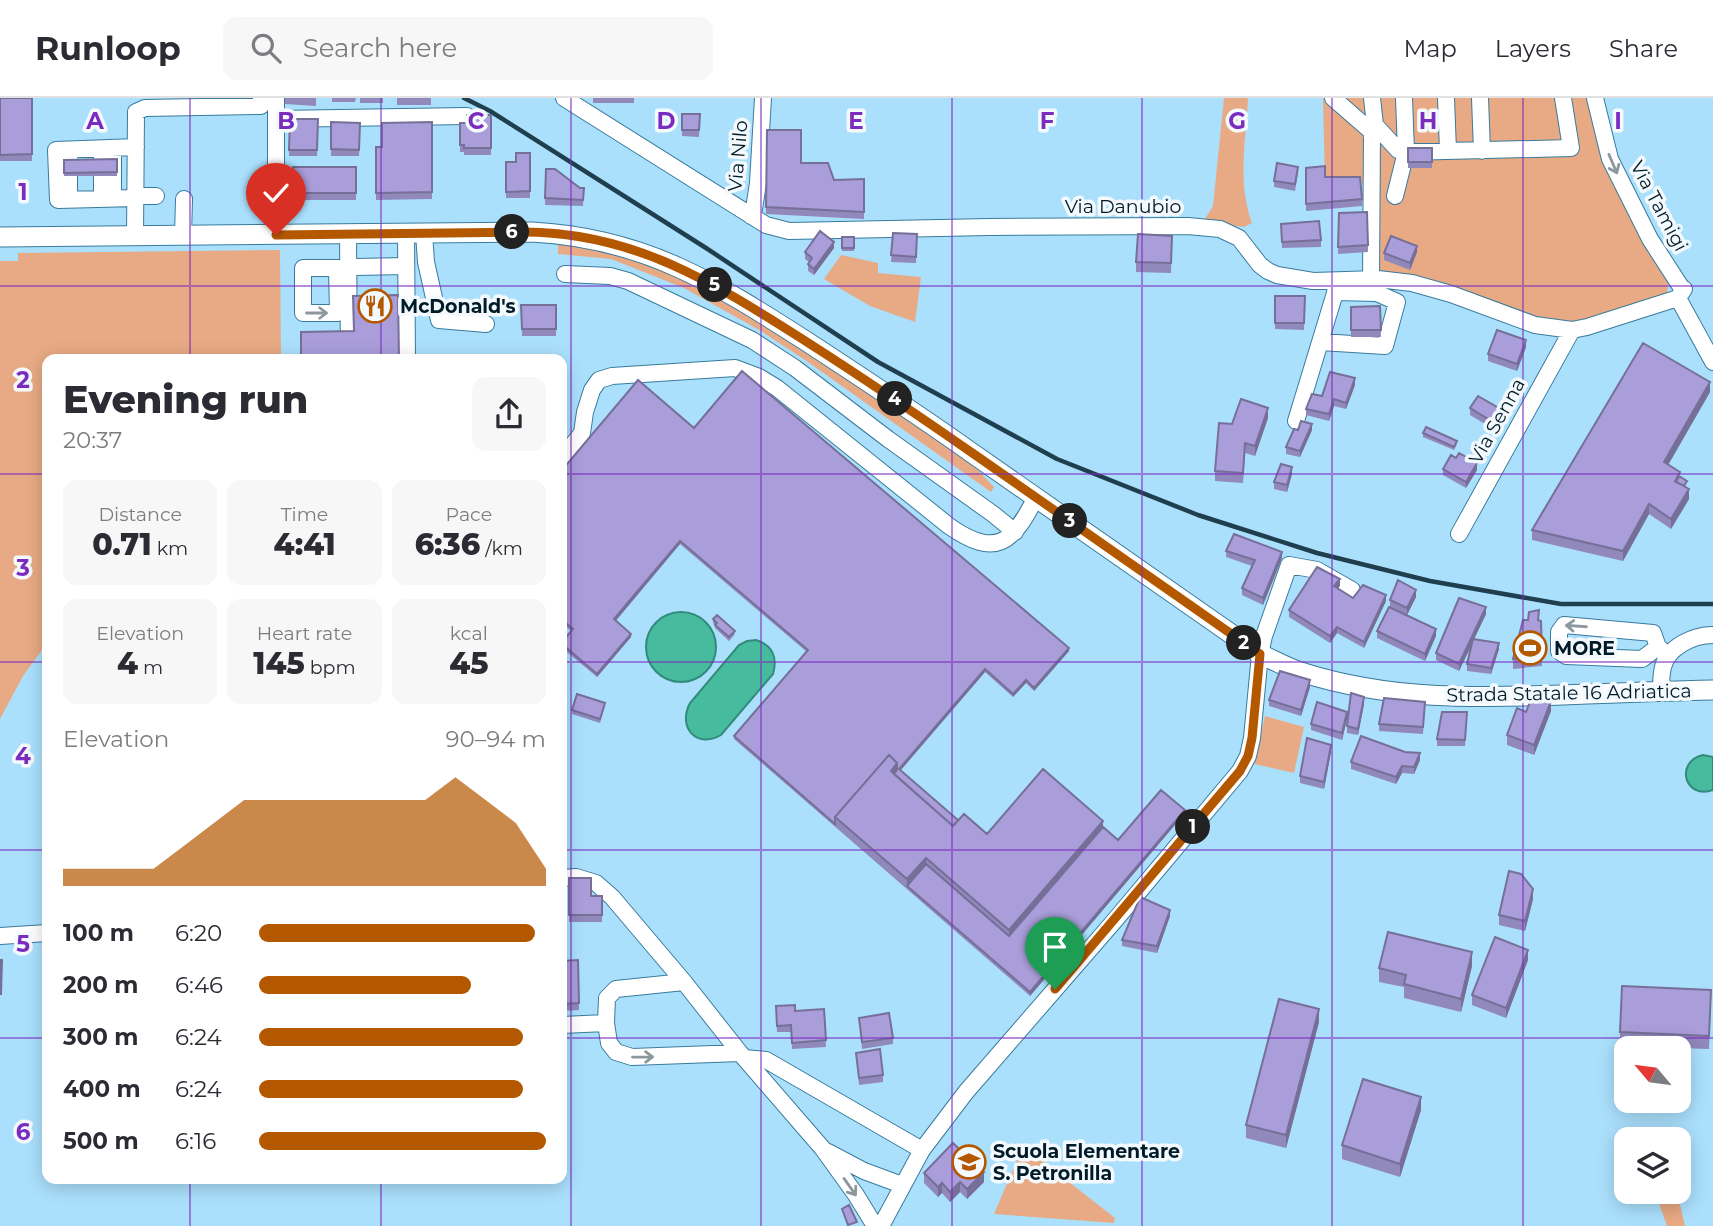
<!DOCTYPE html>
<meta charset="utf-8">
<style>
body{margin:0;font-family:Montserrat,sans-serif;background:#f7f7f7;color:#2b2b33;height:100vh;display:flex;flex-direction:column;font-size:26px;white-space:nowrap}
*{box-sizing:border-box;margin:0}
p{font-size:23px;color:#7c7c81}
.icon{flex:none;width:38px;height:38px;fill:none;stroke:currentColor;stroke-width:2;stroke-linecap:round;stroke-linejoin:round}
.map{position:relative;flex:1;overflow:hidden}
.side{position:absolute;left:42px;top:256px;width:525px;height:830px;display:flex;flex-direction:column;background:#fff;border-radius:14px;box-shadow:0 4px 18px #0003}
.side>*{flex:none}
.needle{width:46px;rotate:299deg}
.controls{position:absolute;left:1614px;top:938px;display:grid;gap:14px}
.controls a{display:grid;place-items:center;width:77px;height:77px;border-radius:14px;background:#fff;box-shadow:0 4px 18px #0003;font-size:35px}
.pin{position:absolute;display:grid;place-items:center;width:60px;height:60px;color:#fff;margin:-72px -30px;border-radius:50% 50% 50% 0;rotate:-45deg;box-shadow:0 0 7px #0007}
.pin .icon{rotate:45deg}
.km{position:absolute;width:35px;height:35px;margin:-18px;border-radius:50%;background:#222;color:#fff;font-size:19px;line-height:35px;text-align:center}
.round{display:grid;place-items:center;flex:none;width:74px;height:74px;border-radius:14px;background:#f7f7f7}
.headline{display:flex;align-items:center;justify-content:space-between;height:119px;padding:0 21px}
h1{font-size:38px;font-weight:800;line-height:52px}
.figures{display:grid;grid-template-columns:repeat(3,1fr);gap:10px;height:119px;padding:7px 21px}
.figures div{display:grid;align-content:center;border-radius:14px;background:#f7f7f7;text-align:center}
.figures b{font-size:30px;font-weight:800}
.figures small{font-size:19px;font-weight:400}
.figures p{font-size:19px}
.chart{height:196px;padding:14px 21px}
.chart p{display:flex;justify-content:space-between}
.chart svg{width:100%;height:126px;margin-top:7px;fill:#b45800;opacity:.7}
ul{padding:0 21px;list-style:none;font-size:23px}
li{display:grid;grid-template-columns:112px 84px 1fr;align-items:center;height:52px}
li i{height:18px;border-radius:9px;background:#b45800}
header{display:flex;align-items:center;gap:42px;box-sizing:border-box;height:98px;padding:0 35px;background:#fff;border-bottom:2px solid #e1e1e2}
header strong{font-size:33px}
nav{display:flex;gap:38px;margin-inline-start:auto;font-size:24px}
.search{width:490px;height:63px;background:#f7f7f7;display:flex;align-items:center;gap:18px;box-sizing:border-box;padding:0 24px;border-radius:14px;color:#7c7c81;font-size:26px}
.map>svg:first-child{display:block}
</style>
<header>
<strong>Runloop</strong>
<div class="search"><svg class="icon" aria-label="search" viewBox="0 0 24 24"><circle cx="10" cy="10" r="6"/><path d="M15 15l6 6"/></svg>Search here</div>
<nav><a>Map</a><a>Layers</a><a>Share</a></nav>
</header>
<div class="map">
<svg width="1713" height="1128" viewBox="0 0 1713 1128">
<rect width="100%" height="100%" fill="#abe0fd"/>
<!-- green -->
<path fill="#e8aa84" d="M1224,0H1248C1246,42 1237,85 1252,125L1244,129L1203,124L1213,108Z
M1323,0H1589L1645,145L1668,184L1667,197L1658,205L1556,239L1455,198L1375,178L1371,85L1325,86Z
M558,143L668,169L822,263L975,369L994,389L991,394L808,264L761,233L684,190L611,161L558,156Z
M280,152L281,261H47V545L23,578L0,621V163H18V155Z
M841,157L878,165V175L921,179L915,224L870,208L824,181Z
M1265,618L1304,629L1294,675L1254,666Z
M1023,1048L1115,1120L1114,1125L994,1116Z
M1655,1094H1677L1685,1128H1667Z"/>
<!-- water -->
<path fill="#47bb9d" stroke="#328b7a" stroke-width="2" d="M646 549a35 35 0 1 1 70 0a35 35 0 1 1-70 0Z
M756,542C772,547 778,559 773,576L721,637C697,651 677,630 690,605L739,547L747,543Z
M1703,657L1713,659V692C1685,702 1674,664 1703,657Z"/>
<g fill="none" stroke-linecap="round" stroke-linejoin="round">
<defs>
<path id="minor" d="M276,0V137
M564,0L766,127L789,133L990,129L1188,128L1220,131L1239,140L1260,167L1268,173L1277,177L1313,183L1378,181L1412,185L1451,196L1535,227L1572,232L1587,229L1678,200L1684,191L1681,189L1650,141L1610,61L1595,0
M1333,0L1372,34L1371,181
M1372,0L1375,27L1398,52L1406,54L1571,50L1563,0
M1446,0L1448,53
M1480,0L1482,53
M276,21L467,18
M113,57V100
M102,58V101
M69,59V102
M136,98H156
M1395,98L1406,54L1404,0
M136,100L58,102L56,52L136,49
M751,118L754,111L758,85L763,0
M406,135L407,261
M424,135L426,164L439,222L486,226
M348,136L349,261
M135,138L136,14L145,10L261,8V0
M183,138L184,101
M337,170L338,215H303V170L406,168
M565,176L610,178L628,183L752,242L795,270L888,341L993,416L1015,434
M1678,200L1713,264
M1320,244L1385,248L1397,204L1377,195L1335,194
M1296,323L1338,185
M562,360L582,335L585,314L592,292L599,282L612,278L735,270L759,279L777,290L949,428C996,461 1013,445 1036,399
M1459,436L1572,232
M1658,549L1642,561L1566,558L1559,553V534L1564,527L1653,535L1658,549L1668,557
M1661,593C1661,585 1661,577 1663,569C1668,549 1693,537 1713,537
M562,780L576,779L596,785L612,799L684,884L740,955L823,1051L856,1097L875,1128
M0,838L47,835
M684,884L616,891L607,900L606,925L609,945L616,954L632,959L740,955
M562,927L606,925
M744,960L766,962L922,1052
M828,1054L864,1073L902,1087
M881,1128L922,1052L966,994L1116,821L1240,673L1248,658L1252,640L1260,556L1264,538L1289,467L1317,472L1352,492"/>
<path id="major" d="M0,139L532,134C646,140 717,186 809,245C864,281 919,317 972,355C1068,422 1164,489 1260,556C1274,562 1289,571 1304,575C1390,602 1475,600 1563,597C1613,595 1663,593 1713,592"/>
</defs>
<!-- minor casing -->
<use href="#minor" stroke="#387b9c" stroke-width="18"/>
<!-- major casing -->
<use href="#major" stroke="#387b9c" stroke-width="21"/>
<!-- minor -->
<use href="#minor" stroke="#fff" stroke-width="16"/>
<!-- major -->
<use href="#major" stroke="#fff" stroke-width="19"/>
<!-- rail -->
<path stroke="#1f3f4f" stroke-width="4.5" d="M464,0L490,13L706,150L878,264L1057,361L1198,417L1317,455L1430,483L1561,506H1713"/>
</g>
<!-- wall -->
<path fill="#9188bb" d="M0,0H32V63H0Z
M285,0H316V8L285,6Z
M332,0H356L355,4H332Z
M360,0H383V5H360Z
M397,0H431V7H397Z
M593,0H634V5H593Z
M682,16H700L699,39L682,38Z
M491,17V57H464V54H460V25H467Z
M290,21H318L317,58H289Z
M331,24L360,25L359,58H331Z
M432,24V101L376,102V49H382Z
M767,32L801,65L834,82L864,81V121L766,116Z
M1408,50H1432V70H1408Z
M530,55V100H506V64H516Z
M117,61V78H64V62Z
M293,69H356V102H293Z
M1306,70L1325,79L1362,101V108L1306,113Z
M546,71L580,90H584L583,108L545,107Z
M1298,75L1295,93L1274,89V83Z
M1339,115L1368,147V154L1338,156Z
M1281,126L1321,142V149L1282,150Z
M893,135L917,136L916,165L891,164Z
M1172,138L1171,175L1136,174V164Z
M842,139H854V153H842Z
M834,150L814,177L808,173V166L809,164L805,161V154Z
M1417,154L1410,172L1384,162V155Z
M1275,198H1305L1304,232L1275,231Z
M521,207H556V238H522Z
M1380,208L1381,239H1351V209Z
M1526,249L1517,273L1488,263V256Z
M1355,287L1346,311L1334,308L1329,323L1306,317V311L1322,298Z
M1710,294L1668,367L1680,379L1687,390L1689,401L1671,431L1649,416L1623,463L1532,442V432Z
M1470,310L1502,319L1495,332L1470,317Z
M1268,320L1255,358L1245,355L1243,385L1215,383V373L1232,326Z
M694,330L1069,553L1034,593L1026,585L1013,599L985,574L901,672L958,722L987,736L1103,729L1118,742L1185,715L1030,898L734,641V638L807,554L680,446L615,523L631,539L597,579L562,550V544L571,533L562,525V372Z
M1298,332H1312L1300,359L1286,356V349Z
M1423,335L1457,346L1454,352L1423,339Z
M1443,371L1477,372L1466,390L1443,377Z
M1292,376L1287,394L1274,391V384Z
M1226,453L1282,460L1263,507L1242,497V490L1252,468L1226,459Z
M1340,488L1338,490L1353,500L1386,503L1364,550L1337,535L1330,545L1289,519V512Z
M1416,499L1407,517L1390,509V502Z
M1486,516L1474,541L1499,551L1491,576L1467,573V566L1472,547L1459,573L1436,562V555Z
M713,521L735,536L729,543L715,530V527L713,525Z
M1539,522L1541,523L1542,568L1513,571V561Z
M1377,533L1436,538L1425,563L1377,540Z
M1310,589L1301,618L1269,608V602Z
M1364,606L1358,637L1347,635V628Z
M605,608L600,625L572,616V612Z
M1425,610L1423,636L1379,633V626Z
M1551,613L1534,657L1507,647V637L1526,614Z
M1347,621L1342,642L1311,632V626Z
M1467,621L1465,648H1437V641Z
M1331,654L1324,691L1300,685V678Z
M1405,654L1420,662L1414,676L1402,675L1396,686L1351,671V664Z
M569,780L591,798H602V824H569Z
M1533,801L1525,833L1499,827V817Z
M1170,818L1157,855L1122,848V842Z
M578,862L579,912L562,913V863Z
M1528,862L1506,920L1472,907V897Z
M1472,868L1461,914L1404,900V889L1379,884V870Z
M1711,905L1709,951L1620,948V934Z
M776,908L795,913L824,911L826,949L792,951L791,934H777Z
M859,920L893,940V946L862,951Z
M1319,924L1286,1050L1246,1040V1027Z
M856,955L883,977V984L859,987Z
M1421,1012L1400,1079L1342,1061V1047Z
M924,1075L984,1084L967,1101L960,1094L950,1104L942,1095L938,1099L924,1085Z"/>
<!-- shaded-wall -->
<path fill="#766f98" d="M834,144V150L814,177V171Z
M1417,148V154L1410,172V165Z
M1526,242V249L1517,273V266Z
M1355,280V287L1346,311V305Z
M1710,284V294L1664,374V364Z
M1334,301V308L1329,323V316Z
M1268,310V320L1255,358V348Z
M1502,312V319L1495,332V325Z
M1312,326V332L1300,359V353Z
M1477,365V372L1466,390V384Z
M1292,369V376L1287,394V387Z
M1689,391V401L1671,431V421Z
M1649,406V416L1623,463V453Z
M680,443V446L614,525V521Z
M1282,454V460L1263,507V500Z
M1340,481V488L1334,495V488Z
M1416,492V499L1407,517V510Z
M1386,497V503L1364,550V544Z
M1486,509V516L1459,573V566Z
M1337,529V535L1330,545V538Z
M1436,531V538L1425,563V556Z
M631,536V539L597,579V576Z
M1499,545V551L1491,576V570Z
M1069,550V553L1034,593V590Z
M985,571V574L899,674V671Z
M1026,582V585L1013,599V596Z
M1310,582V589L1301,618V612Z
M1364,599V606L1358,637V631Z
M1551,603V613L1534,657V647Z
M1347,614V621L1342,642V635Z
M1331,647V654L1324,691V684Z
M1420,655V662L1414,676V669Z
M897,665V675L892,681L891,673Z
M1402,668V675L1396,686V679Z
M1185,712V715L1030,898V894Z
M1103,723V733L1009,842V832Z
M926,760V770L907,788V781Z
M1533,791V801L1525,833V823Z
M1170,812V818L1157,855V848Z
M1528,852V862L1506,920V910Z
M1472,854V868L1461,914V901Z
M1319,911V924L1286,1050V1037Z
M1421,999V1012L1400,1079V1066Z
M984,1074V1084L967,1101V1091Z
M960,1084V1094L950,1104V1094Z
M942,1085V1095L938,1099V1089Z"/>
<!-- building -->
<path fill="#a99ed9" stroke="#766f98" stroke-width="2" d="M0,0H32V56L0,57Z
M682,16H700L699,32H682Z
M467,17H491V50H464V47H460V25H468Z
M290,21H318L317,52H289Z
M331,24L360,25L359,52L331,51Z
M432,24V94L376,95V49H382V25Z
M767,32H801V65H828L834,82L864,81V114L766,109Z
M1408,50H1432V64H1408Z
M516,55H530V93L506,94V64H516Z
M117,61V74L64,75V62Z
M1277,65L1298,69L1295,86L1274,83Z
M1325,68V79H1360L1362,101L1306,106V70Z
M293,69H356V95H293Z
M546,71H555L580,90H584L583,102L545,100Z
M1367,114L1368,147L1338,149L1339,115Z
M1319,123L1321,142L1282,144L1281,126Z
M820,133L834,144L814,171L808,166L812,160L805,154Z
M893,135L917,136L916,159L891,157Z
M1138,136L1172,138L1171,165L1136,164Z
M1391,138L1417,148L1410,165L1384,155Z
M842,139H854V150H842Z
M398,197L399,261H301V234L354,233L353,198Z
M1275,198H1305L1304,225H1275Z
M521,207H556V231H522Z
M1380,208L1381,232H1351V209Z
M1497,232L1526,242L1517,266L1488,256Z
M1643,245L1710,284L1664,364L1680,374L1675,383L1689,391L1671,421L1649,406L1623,453L1532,432Z
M742,273L1069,550L1034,590L1026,582L1013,596L985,571L899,671L958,722L953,728L894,676L897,672V665L889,657L835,719V726L734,638L808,552L680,443L614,521L631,536L597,576L562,546V544L573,531L562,522V372L638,282L694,330Z
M1330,274L1355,280L1346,305L1334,301L1329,316L1306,311L1312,296L1322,298Z
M1478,298L1502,312L1495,325L1470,310Z
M1241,301L1268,310L1255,348L1245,345L1243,375L1215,373L1219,325L1232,326Z
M1301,323L1312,326L1300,353L1286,349L1294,331L1298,332Z
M1426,329L1457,343L1454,349L1423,335Z
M1459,355L1477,365L1466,384L1443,371L1451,357L1456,360Z
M1281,366L1292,369L1287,387L1274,384Z
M1679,378L1687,383L1684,388L1676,384Z
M1234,436L1282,454L1263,500L1242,490L1255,462L1226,453Z
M1317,469L1340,481L1334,488L1353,500L1363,487L1386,497L1364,544L1337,529L1330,538L1289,512Z
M1398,482L1416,492L1407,510L1390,502Z
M1459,500L1486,509L1459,566L1436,555Z
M1389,509L1436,531L1425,556L1377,533Z
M1539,512L1538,522L1541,523L1542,558L1513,561L1523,522H1528L1529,514Z
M717,517L735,533L729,539L715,527L717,525L713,521Z
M1473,541L1499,545L1491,570L1467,566Z
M1280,573L1310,582L1301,612L1269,602Z
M1351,595L1364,599L1358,631L1347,628Z
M577,596L605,605L600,621L572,612Z
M1533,596L1551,603L1534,647L1507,637L1517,610L1526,614Z
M1384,600L1425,604L1423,629L1379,626Z
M1317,604L1347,614L1342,635L1311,626Z
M1442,614H1467L1465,642L1437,641Z
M1361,638L1405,654L1420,655L1414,669L1402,668L1396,679L1351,664Z
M1307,640L1331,647L1324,684L1300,678Z
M889,657L897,665L891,673L953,728L964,716L987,736L1043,671L1103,723L1009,832L926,760L907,781L835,719Z
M1161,692L1185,712L1030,894L907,788L926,766L1009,838L1103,729L1118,742Z
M1509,773L1521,776L1533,791L1525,823L1499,817Z
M569,780H591V798H602V817H569Z
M1140,799L1170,812L1157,848L1122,842Z
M1388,834L1472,854L1461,901L1404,886L1406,877L1379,870Z
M1495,839L1528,852L1506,910L1472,897Z
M0,862H2L1,896H0Z
M578,862L579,905L562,906V863Z
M1622,888L1711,892L1709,938L1620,934Z
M1279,901L1319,911L1286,1037L1246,1027Z
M795,907V913L824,911L826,942L792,945L791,927L777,928L776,908Z
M889,915L893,940L862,944L859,920Z
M880,951L883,977L859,980L856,955Z
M1363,981L1421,999L1400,1066L1342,1047Z
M953,1045L984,1074L967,1091L960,1084L950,1094L942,1085L938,1089L924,1075Z
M849,1107L857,1124L848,1127L842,1111Z"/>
<!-- one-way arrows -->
<defs><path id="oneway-shaft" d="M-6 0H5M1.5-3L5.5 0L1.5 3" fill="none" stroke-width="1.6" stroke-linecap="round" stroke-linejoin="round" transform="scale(1.75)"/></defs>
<g stroke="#8c989e">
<use href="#oneway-shaft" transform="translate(1613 66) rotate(67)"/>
<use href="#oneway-shaft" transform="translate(317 215)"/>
<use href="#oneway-shaft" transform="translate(1576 528) rotate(-176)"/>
<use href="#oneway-shaft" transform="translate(643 959) rotate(-1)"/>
<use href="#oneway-shaft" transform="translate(850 1089) rotate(55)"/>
</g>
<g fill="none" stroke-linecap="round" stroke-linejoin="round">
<defs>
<path id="route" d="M276,137L523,134C637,134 717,187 810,246C868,283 925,322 981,361C1074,426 1167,491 1260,556L1252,640L1248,658L1240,673L1055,891"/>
</defs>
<!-- route casing -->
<use href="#route" stroke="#fff" stroke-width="14"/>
<!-- route -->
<use href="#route" stroke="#b45800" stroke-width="9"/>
</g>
<!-- grid -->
<path fill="none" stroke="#7b2cbf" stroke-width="2" stroke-opacity="0.55" d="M190,0V261M381,0V261M571,0V1128M761,0V1128M952,0V1128M1142,0V1128M1332,0V1128M1523,0V1128M0,188H1713M0,376H47M562,376H1713M0,564H47M562,564H1713M0,752H47M562,752H1713M0,940H47M562,940H1713M190,1080V1128M381,1080V1128"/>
<!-- icons -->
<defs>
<symbol id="restaurant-ring" viewBox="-11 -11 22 22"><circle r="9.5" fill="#f3f9fd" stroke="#b45800" stroke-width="1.5"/><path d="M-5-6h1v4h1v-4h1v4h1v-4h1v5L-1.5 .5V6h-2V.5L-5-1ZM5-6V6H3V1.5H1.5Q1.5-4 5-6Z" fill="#b45800"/></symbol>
<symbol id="stadium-ring" viewBox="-11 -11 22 22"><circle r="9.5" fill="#f3f9fd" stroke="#b45800" stroke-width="1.5"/><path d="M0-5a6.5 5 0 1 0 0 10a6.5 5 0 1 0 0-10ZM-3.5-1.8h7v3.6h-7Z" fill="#b45800"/></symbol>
<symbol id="school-ring" viewBox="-11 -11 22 22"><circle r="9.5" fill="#f3f9fd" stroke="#b45800" stroke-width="1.5"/><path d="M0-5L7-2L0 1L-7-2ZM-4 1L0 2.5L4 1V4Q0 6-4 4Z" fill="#b45800"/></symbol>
</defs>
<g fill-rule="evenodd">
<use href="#restaurant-ring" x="356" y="189" width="38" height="38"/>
<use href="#stadium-ring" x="1511" y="531" width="38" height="38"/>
<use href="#school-ring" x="950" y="1045" width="38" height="38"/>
</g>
<g text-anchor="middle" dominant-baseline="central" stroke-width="7" stroke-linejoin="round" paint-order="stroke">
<!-- street labels -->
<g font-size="19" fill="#001b28" stroke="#f3f9fd">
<text transform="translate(738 58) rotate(-85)">Via Nilo</text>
<text x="1123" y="108">Via Danubio</text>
<text transform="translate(1659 108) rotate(62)">Via Tamigi</text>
<text transform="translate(1497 323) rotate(-61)">Via Senna</text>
<text transform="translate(1569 595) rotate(-1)">Strada Statale 16 Adriatica</text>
</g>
<!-- poi labels -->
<g font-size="19" font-weight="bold" fill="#001b28" stroke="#f3f9fd" text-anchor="start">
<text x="400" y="208">McDonald's</text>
<text x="1554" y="550">MORE</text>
<text x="993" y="1053">Scuola Elementare<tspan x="993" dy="22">S. Petronilla</tspan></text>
</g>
</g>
<g font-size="23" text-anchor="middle" font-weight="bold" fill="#7b2cbf" stroke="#f3f9fd" stroke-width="7" stroke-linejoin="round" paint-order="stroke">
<text x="95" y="31">A</text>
<text x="286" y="31">B</text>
<text x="476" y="31">C</text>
<text x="666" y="31">D</text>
<text x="856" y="31">E</text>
<text x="1047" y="31">F</text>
<text x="1237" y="31">G</text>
<text x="1428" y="31">H</text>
<text x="1618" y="31">I</text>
<text x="23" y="102">1</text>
<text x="23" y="290">2</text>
<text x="23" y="478">3</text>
<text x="23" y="666">4</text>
<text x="23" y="854">5</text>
<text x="23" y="1042">6</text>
</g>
</svg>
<div class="controls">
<a><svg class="needle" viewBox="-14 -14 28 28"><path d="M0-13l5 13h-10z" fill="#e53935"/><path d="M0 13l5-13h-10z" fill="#7c7c81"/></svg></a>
<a><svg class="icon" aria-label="layers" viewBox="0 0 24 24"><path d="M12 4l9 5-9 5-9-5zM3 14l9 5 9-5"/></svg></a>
</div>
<div class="pin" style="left:1055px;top:891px;background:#1e9e55"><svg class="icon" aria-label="arrive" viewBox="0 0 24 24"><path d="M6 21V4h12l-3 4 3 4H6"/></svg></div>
<div class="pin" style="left:276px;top:137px;background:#d93025"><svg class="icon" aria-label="check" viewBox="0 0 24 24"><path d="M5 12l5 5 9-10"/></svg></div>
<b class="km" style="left:1193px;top:729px">1</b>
<b class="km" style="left:1244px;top:545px">2</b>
<b class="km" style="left:1070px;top:423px">3</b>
<b class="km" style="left:895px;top:301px">4</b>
<b class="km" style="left:715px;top:187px">5</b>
<b class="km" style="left:512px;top:134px">6</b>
<section class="side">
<div class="headline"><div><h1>Evening run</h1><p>20:37</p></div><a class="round"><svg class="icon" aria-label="share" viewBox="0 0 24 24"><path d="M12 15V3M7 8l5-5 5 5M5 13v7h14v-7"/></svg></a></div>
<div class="figures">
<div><p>Distance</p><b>0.71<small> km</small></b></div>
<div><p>Time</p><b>4:41</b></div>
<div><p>Pace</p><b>6:36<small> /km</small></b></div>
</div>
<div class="figures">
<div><p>Elevation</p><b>4<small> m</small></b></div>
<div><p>Heart rate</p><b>145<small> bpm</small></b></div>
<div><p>kcal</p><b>45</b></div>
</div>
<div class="chart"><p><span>Elevation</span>90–94 m</p>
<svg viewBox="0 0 160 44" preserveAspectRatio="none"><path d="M0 44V38L10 38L20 38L30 38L40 30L50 22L60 14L70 14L80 14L90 14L100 14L110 14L120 14L130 6L140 14L150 22L160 38V44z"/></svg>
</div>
<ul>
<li><b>100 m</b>6:20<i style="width:96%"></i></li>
<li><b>200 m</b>6:46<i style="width:74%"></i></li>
<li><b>300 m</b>6:24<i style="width:92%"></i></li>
<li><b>400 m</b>6:24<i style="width:92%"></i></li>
<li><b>500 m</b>6:16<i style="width:100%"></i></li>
</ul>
</section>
</div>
